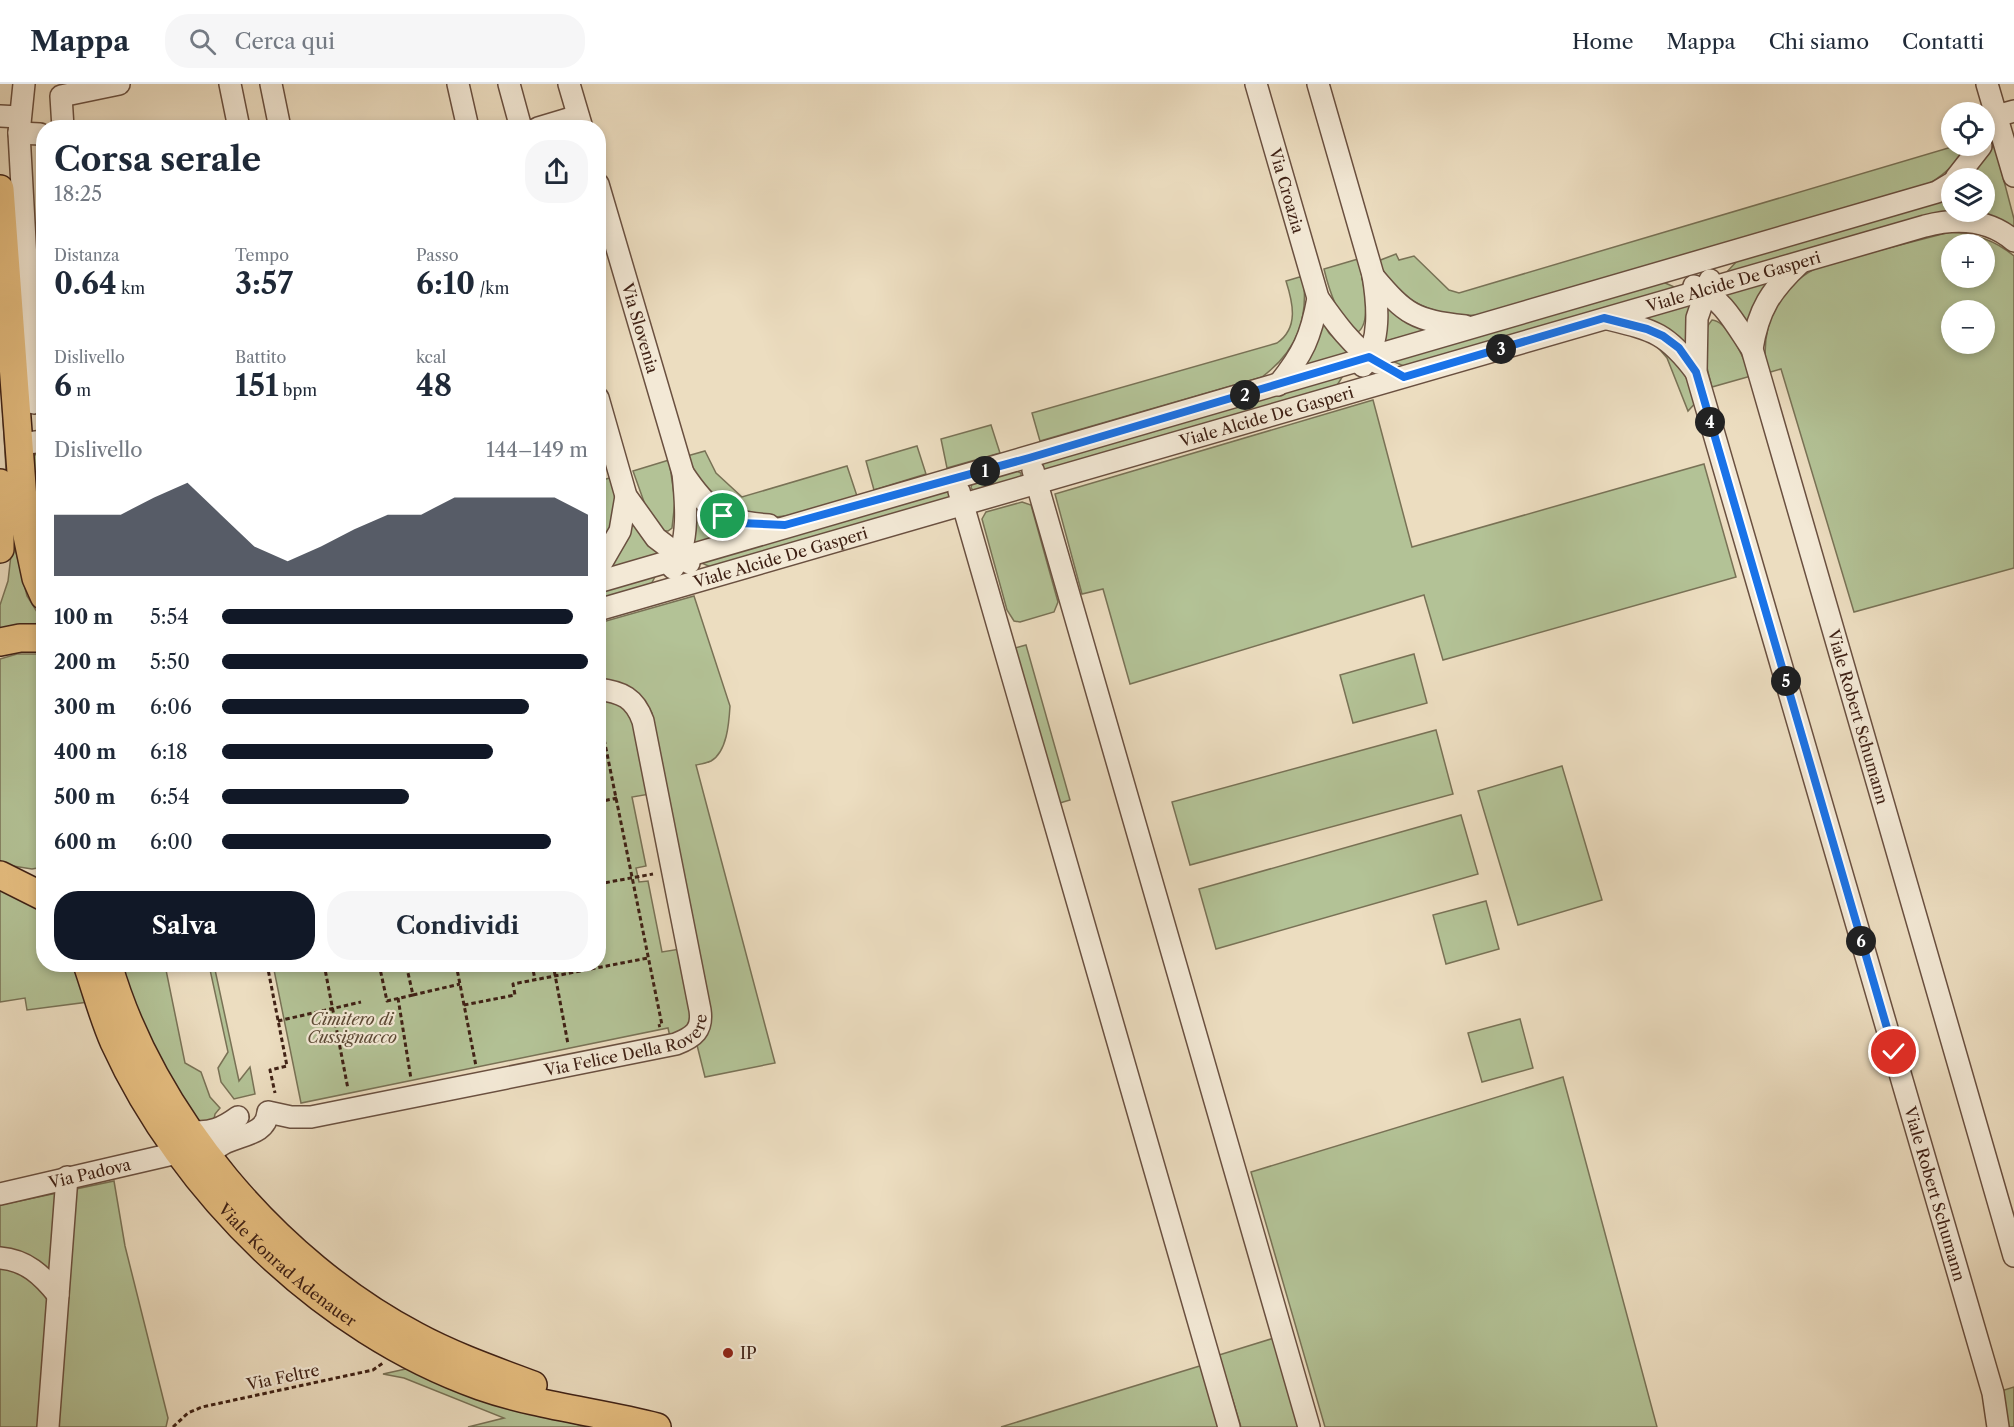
<!DOCTYPE html>
<html lang="it">
<meta charset="utf-8">
<style>
body{margin:0;font-family:"Libre Caslon Text",serif;background:#f6f6f7;color:#1f2937;height:100vh;display:flex;flex-direction:column;font-size:22px;white-space:nowrap}
*{box-sizing:border-box;margin:0}
p{font-size:20px;color:#747a83}
.icon{flex:none;width:33px;height:33px;fill:none;stroke:currentColor;stroke-width:2;stroke-linecap:round;stroke-linejoin:round}
.map{position:relative;flex:1;overflow:hidden}
.sheet{position:absolute;left:36px;top:36px;width:570px;height:852px;display:flex;flex-direction:column;background:#fff;border-radius:24px;box-shadow:0 3px 9px #0003}
.sheet>*{flex:none}
.fabs{position:absolute;left:1941px;top:18px;display:grid;gap:12px}
.fabs a{display:grid;place-items:center;width:54px;height:54px;border-radius:50%;background:#fff;box-shadow:0 3px 9px #0003;font-size:30px}
.pin{position:absolute;display:grid;place-items:center;width:51px;height:51px;color:#fff;margin:-26px;border:3px solid #fff;border-radius:50%;box-shadow:0 2px 6px #0007}
.km{position:absolute;width:30px;height:30px;margin:-15px;border-radius:50%;background:#222;color:#fff;font-size:16px;line-height:30px;text-align:center}
.round{display:grid;place-items:center;flex:none;width:63px;height:63px;border-radius:24px;background:#f6f6f7}
.overview{display:flex;align-items:center;justify-content:space-between;height:102px;padding:0 18px}
h1{font-size:33px;font-weight:800;line-height:45px}
.figures{display:grid;grid-template-columns:repeat(3,1fr);gap:9px;height:102px;padding:6px 18px}
.figures div{display:grid;align-content:center}
.figures b{font-size:30px;font-weight:800}
.figures small{font-size:16px;font-weight:400}
.figures p{font-size:16px}
.chart{height:168px;padding:12px 18px}
.chart p{display:flex;justify-content:space-between}
.chart svg{width:100%;height:108px;margin-top:6px;fill:#111827;opacity:.7}
.action{display:flex;gap:12px;margin-top:auto;padding:12px 18px}
.action a{flex:1;height:69px;border-radius:24px;background:#111827;color:#fff;font-size:24px;font-weight:800;line-height:69px;text-align:center}
.action a+a{background:#f6f6f7;color:#1f2937}
ul{padding:0 18px;list-style:none;font-size:20px}
li{display:grid;grid-template-columns:96px 72px 1fr;align-items:center;height:45px}
li i{height:15px;border-radius:8px;background:#111827}
header{display:flex;align-items:center;gap:36px;box-sizing:border-box;height:84px;padding:0 30px;background:#fff;border-bottom:2px solid #e0e1e3}
header strong{font-size:28px}
nav{display:flex;gap:33px;margin-inline-start:auto;font-size:21px}
.search{width:420px;height:54px;background:#f6f6f7;display:flex;align-items:center;gap:15px;box-sizing:border-box;padding:0 21px;border-radius:24px;color:#747a83;font-size:22px}
.map>svg:first-child{display:block}
</style>
<header>
<strong>Mappa</strong>
<div class="search"><svg class="icon" aria-label="search" viewBox="0 0 24 24"><circle cx="10" cy="10" r="6"/><path d="M15 15l6 6"/></svg>Cerca qui</div>
<nav><a>Home</a><a>Mappa</a><a>Chi siamo</a><a>Contatti</a></nav>
</header>
<div class="map">
<svg width="2014" height="1343" viewBox="0 0 2014 1343">
<rect width="100%" height="100%" fill="#ecddc0"/>
<filter id="stains"><feTurbulence type="fractalNoise" baseFrequency=".00333" numOctaves="4"/><feColorMatrix values="0 0 0 0 .2 0 0 0 0 .09 0 0 0 0 .02 0 0 0 .5 -.17"/></filter>
<radialGradient id="worn" r=".72"><stop offset=".6" stop-color="#630" stop-opacity="0"/><stop offset="1" stop-color="#630" stop-opacity=".3"/></radialGradient>
<!-- green -->
<path fill="#b3c296" stroke="#797256" stroke-width="1.5" fill-rule="evenodd" d="M1994,59L2014,135V145L1964,128H1984V94H1968L1990,60Z
M1955,62H1966C1956,81 1941,94 1922,103L1479,231C1435,234 1398,218 1378,177L1396,170L1399,176L1414,172L1449,206L1459,209Z
M1951,109V127L1724,191L1738,176Z
M1950,148C1974,149 1996,157 2014,172V484L1854,528L1781,285L1767,289C1759,242 1778,200 1823,181ZM1952,160H1984V194H1952ZM1952,226H1984V260H1952Z
M1358,175C1362,191 1373,237 1358,248C1340,243 1328,202 1324,185Z
M1303,192C1309,235 1297,267 1262,293L1040,357L1032,329L1277,259C1299,244 1293,219 1286,197Z
M1770,197L1753,223L1748,242L1722,212Z
M1663,198L1679,205L1406,283L1392,277Z
M1382,218L1402,236L1426,246L1376,260Z
M1692,220L1686,261L1665,243L1644,233Z
M0,233L16,468L27,512L44,539L43,548L0,552V521L8,497L11,471L0,283Z
M1712,236C1729,237 1745,278 1751,292L1712,303C1707,285 1697,252 1712,236Z
M1322,237L1329,249L1349,269L1300,283Z
M1655,260L1681,280L1698,316L1688,327L1667,274Z
M1344,290L1336,303L1044,388L1040,383L1042,378Z
M1373,316L1412,463L1704,380L1736,493L1443,576L1424,511L1130,600L1103,505L1082,510L1055,410Z
M991,341L1000,369L947,384L941,355Z
M917,362L926,390L874,406L866,377Z
M43,366V494L38,466L33,372Z
M705,367L716,389L742,413L847,382L857,412C833,419 809,429 785,432C741,439 702,412 687,372Z
M669,376L675,417L672,444L668,447H662L648,429L633,387Z
M1016,387L1021,389V393L976,409L971,404L972,399Z
M613,393C621,422 610,445 599,471V397Z
M946,406L951,407L952,413L713,484L699,478Z
M1022,418L1031,421L1058,518L1054,528L1020,538L1014,537L1007,526L982,435L986,428Z
M694,420L737,447L687,462Z
M632,435L663,468L607,485L624,460Z
M656,491L649,504L599,518V507Z
M694,512L730,622C729,639 727,668 711,677C707,679 701,680 696,681L775,979L705,993L697,961L652,629C639,605 625,598 599,595V539Z
M1026,561L1070,716L1053,721L1008,566Z
M17,570H43V783L32,785L0,780V575Z
M1414,570L1427,619L1353,639L1340,591Z
M599,613L622,622L630,631L636,642L650,710L632,713L646,782L636,784L639,798L648,797L662,868L680,865L691,935L687,945L670,953L668,944L301,1019L273,881L598,880Z
M1436,646L1453,710L1190,781L1172,718Z
M1562,682L1602,816L1518,841L1478,707Z
M1461,731L1478,790L1216,865L1199,805Z
M0,803L43,827L44,880L77,881L88,918L27,926L25,914L0,918Z
M1486,817L1499,865L1446,880L1433,831Z
M115,881H165L185,979L201,988L210,1013L220,1024L215,1030L213,1040L195,1041L178,1016Z
M209,881H214L239,997L250,983L255,1010L234,1015L221,998L218,984L228,968Z
M1520,935L1533,984L1482,998L1468,949Z
M1563,993L1657,1343H1325L1251,1088Z
M114,1097L125,1162L168,1334L166,1343H0V1121Z
M1274,1254L1302,1343H1241L1219,1271Z
M1203,1281L1220,1343H1001Z
M410,1284L585,1343H468L504,1334L404,1294L383,1290Z
M2014,1303V1343H2006L2001,1307Z"/>
<g fill="none" stroke-linecap="round" stroke-linejoin="round">
<defs>
<g id="minor">
<path d="M24,0L19,49L34,319"/>
<path d="M230,0L239,44"/>
<path d="M271,0L280,44"/>
<path d="M458,0L468,44"/>
<path d="M509,0L521,44"/>
<path d="M569,0L582,44"/>
<path id="s1" d="M1256,0L1318,214C1334,237 1353,264 1378,279"/>
<path d="M1318,0L1373,191C1378,221 1381,257 1363,282"/>
<path d="M1987,0L2014,92"/>
<path d="M0,32L19,33"/>
<path d="M1996,32L2014,27"/>
<path d="M63,44L61,12L119,0"/>
<path d="M538,44L578,32"/>
<path d="M19,49L40,50"/>
<path d="M1956,94L1981,62"/>
<path id="s2" d="M598,100L683,389C686,418 690,459 673,484"/>
<path d="M1373,192C1406,231 1414,236 1465,242"/>
<path id="s3" d="M1710,196L1697,234L1696,288L1993,1309L1998,1343"/>
<path id="s4" d="M1694,202C1722,213 1736,241 1752,265L2014,1172"/>
<path d="M1608,235C1653,246 1667,249 1696,288"/>
<path d="M1752,265C1758,226 1771,206 1800,179"/>
<path d="M1278,301C1303,270 1311,253 1318,214"/>
<path d="M598,314L626,412L656,454L689,479"/>
<path d="M19,360L44,357"/>
<path d="M1033,386L1309,1343"/>
<path d="M683,389C709,428 723,438 769,441"/>
<path d="M959,407L1229,1343"/>
<path d="M598,485L620,447L626,412"/>
<path d="M598,498L1937,108L1952,99"/>
<path id="s5" d="M598,526L1925,142C1956,134 1988,134 2014,157"/>
<path d="M191,1047C210,1050 223,1044 238,1033"/>
<path id="s6" d="M211,1072C222,1048 266,1058 268,1028L291,1033H311L676,960C694,953 703,946 700,926L643,637C635,614 622,608 598,605"/>
<path id="s7" d="M0,1110L177,1069"/>
<path d="M0,1174C26,1176 42,1191 58,1211"/>
<path d="M48,1343L67,1093"/>
</g>
<g id="major">
<path d="M0,105L25,442L36,494L44,512"/>
<path d="M0,399V465"/>
<path d="M0,558L20,554H44"/>
<path d="M0,791L44,813"/>
<path id="s8" d="M87,880C96,906 103,933 114,958C182,1108 324,1247 480,1302C537,1322 599,1328 657,1343"/>
<path d="M108,880C151,1031 277,1179 416,1252C453,1272 493,1286 533,1301"/>
</g>
</defs>
<!-- minor casing -->
<use href="#minor" stroke="#6a5040" stroke-width="24"/>
<!-- major casing -->
<use href="#major" stroke="#3f2115" stroke-width="30"/>
<!-- path -->
<path stroke="#3f2115" stroke-width="3" stroke-dasharray="4.5 3" stroke-linecap="butt" d="M598,646L602,645L662,941L658,942
M598,718L617,714
M598,800L653,790
M267,880L287,982L270,986L275,1009
M324,880L348,1005
M379,880L387,917L413,911L406,880
M456,880L476,982
M532,880L535,896
M553,880L568,960
M413,911L460,900
M398,914L411,995
M464,921L515,911L513,900L648,874
M278,937L361,918
M173,1343L188,1329L202,1323L373,1286L383,1279"/>
<!-- minor -->
<use href="#minor" stroke="#f3e9d6" stroke-width="21"/>
<!-- major -->
<use href="#major" stroke="#e6be80" stroke-width="27"/>
</g>
<g fill="none" stroke-linecap="round" stroke-linejoin="round">
<defs>
<path id="route" d="M723,432L740,439L785,441L1029,374L1369,273L1404,293L1604,234L1647,245L1663,252L1679,264L1696,288L1894,968"/>
</defs>
<!-- route casing -->
<use href="#route" stroke="#fff" stroke-width="12"/>
<!-- route -->
<use href="#route" stroke="#1a73e8" stroke-width="8"/>
</g>
<!-- markers -->
<circle fill="#8f2418" stroke="#f3e9d6" stroke-width="2" cx="728" cy="1269" r="6"/>
<g text-anchor="middle" dominant-baseline="central" stroke-width="4.5" stroke-linejoin="round" paint-order="stroke">
<!-- street labels -->
<g font-size="16" fill="#3f2115" stroke="#f3e9d6">
<text stroke="none"><textPath href="#s1" startOffset="111">Via Croazia</textPath></text>
<text stroke="none"><textPath href="#s5" startOffset="1182">Viale Alcide De Gasperi</textPath></text>
<text stroke="none"><textPath href="#s2" startOffset="150">Via Slovenia</textPath></text>
<text stroke="none"><textPath href="#s5" startOffset="696">Viale Alcide De Gasperi</textPath></text>
<text stroke="none"><textPath href="#s5" startOffset="190">Viale Alcide De Gasperi</textPath></text>
<text stroke="none"><textPath href="#s4" startOffset="470">Viale Robert Schumann</textPath></text>
<text stroke="none"><textPath href="#s6" startOffset="446">Via Felice Della Rovere</textPath></text>
<text stroke="none"><textPath href="#s7" startOffset="92">Via Padova</textPath></text>
<text stroke="none"><textPath href="#s3" startOffset="950">Viale Robert Schumann</textPath></text>
<text stroke="none"><textPath href="#s8" startOffset="368">Viale Konrad Adenauer</textPath></text>
<text transform="translate(283 1293) rotate(-12)">Via Feltre</text>
</g>
<!-- park labels -->
<g font-size="16" font-style="italic" fill="#5c4935" stroke="#f3e9d6">
<text x="352" y="935">Cimitero di<tspan x="352" dy="18">Cussignacco</tspan></text>
</g>
<!-- poi labels -->
<g font-size="16" fill="#3f2115" stroke="#f3e9d6" text-anchor="start">
<text x="740" y="1269">IP</text>
</g>
</g>
<rect width="100%" height="100%" filter="url(#stains)"/>
<rect width="100%" height="100%" fill="url(#worn)"/>
</svg>
<div class="fabs">
<a><svg class="icon" aria-label="locate" viewBox="0 0 24 24"><circle cx="12" cy="12" r="6"/><path d="M12 2v4M12 18v4M2 12h4M18 12h4"/></svg></a>
<a><svg class="icon" aria-label="layers" viewBox="0 0 24 24"><path d="M12 4l9 5-9 5-9-5zM3 14l9 5 9-5"/></svg></a>
<a>+</a>
<a>−</a>
</div>
<div class="pin" style="left:723px;top:432px;background:#1e9e55"><svg class="icon" aria-label="arrive" viewBox="0 0 24 24"><path d="M6 21V4h12l-3 4 3 4H6"/></svg></div>
<div class="pin" style="left:1894px;top:968px;background:#d93025"><svg class="icon" aria-label="check" viewBox="0 0 24 24"><path d="M5 12l5 5 9-10"/></svg></div>
<b class="km" style="left:985px;top:387px">1</b>
<b class="km" style="left:1245px;top:311px">2</b>
<b class="km" style="left:1501px;top:265px">3</b>
<b class="km" style="left:1710px;top:338px">4</b>
<b class="km" style="left:1786px;top:597px">5</b>
<b class="km" style="left:1861px;top:857px">6</b>
<section class="sheet">
<div class="overview"><div><h1>Corsa serale</h1><p>18:25</p></div><a class="round"><svg class="icon" aria-label="share" viewBox="0 0 24 24"><path d="M12 15V3M7 8l5-5 5 5M5 13v7h14v-7"/></svg></a></div>
<div class="figures">
<div><p>Distanza</p><b>0.64<small> km</small></b></div>
<div><p>Tempo</p><b>3:57</b></div>
<div><p>Passo</p><b>6:10<small> /km</small></b></div>
</div>
<div class="figures">
<div><p>Dislivello</p><b>6<small> m</small></b></div>
<div><p>Battito</p><b>151<small> bpm</small></b></div>
<div><p>kcal</p><b>48</b></div>
</div>
<div class="chart"><p><span>Dislivello</span>144–149 m</p>
<svg viewBox="0 0 160 44" preserveAspectRatio="none"><path d="M0 44V19L10 19L20 19L30 12L40 6L50 19L60 32L70 38L80 32L90 25L100 19L110 19L120 12L130 12L140 12L150 12L160 19V44z"/></svg>
</div>
<ul>
<li><b>100 m</b>5:54<i style="width:96%"></i></li>
<li><b>200 m</b>5:50<i style="width:100%"></i></li>
<li><b>300 m</b>6:06<i style="width:84%"></i></li>
<li><b>400 m</b>6:18<i style="width:74%"></i></li>
<li><b>500 m</b>6:54<i style="width:51%"></i></li>
<li><b>600 m</b>6:00<i style="width:90%"></i></li>
</ul>
<div class="action"><a>Salva</a><a>Condividi</a></div>
</section>
</div>
